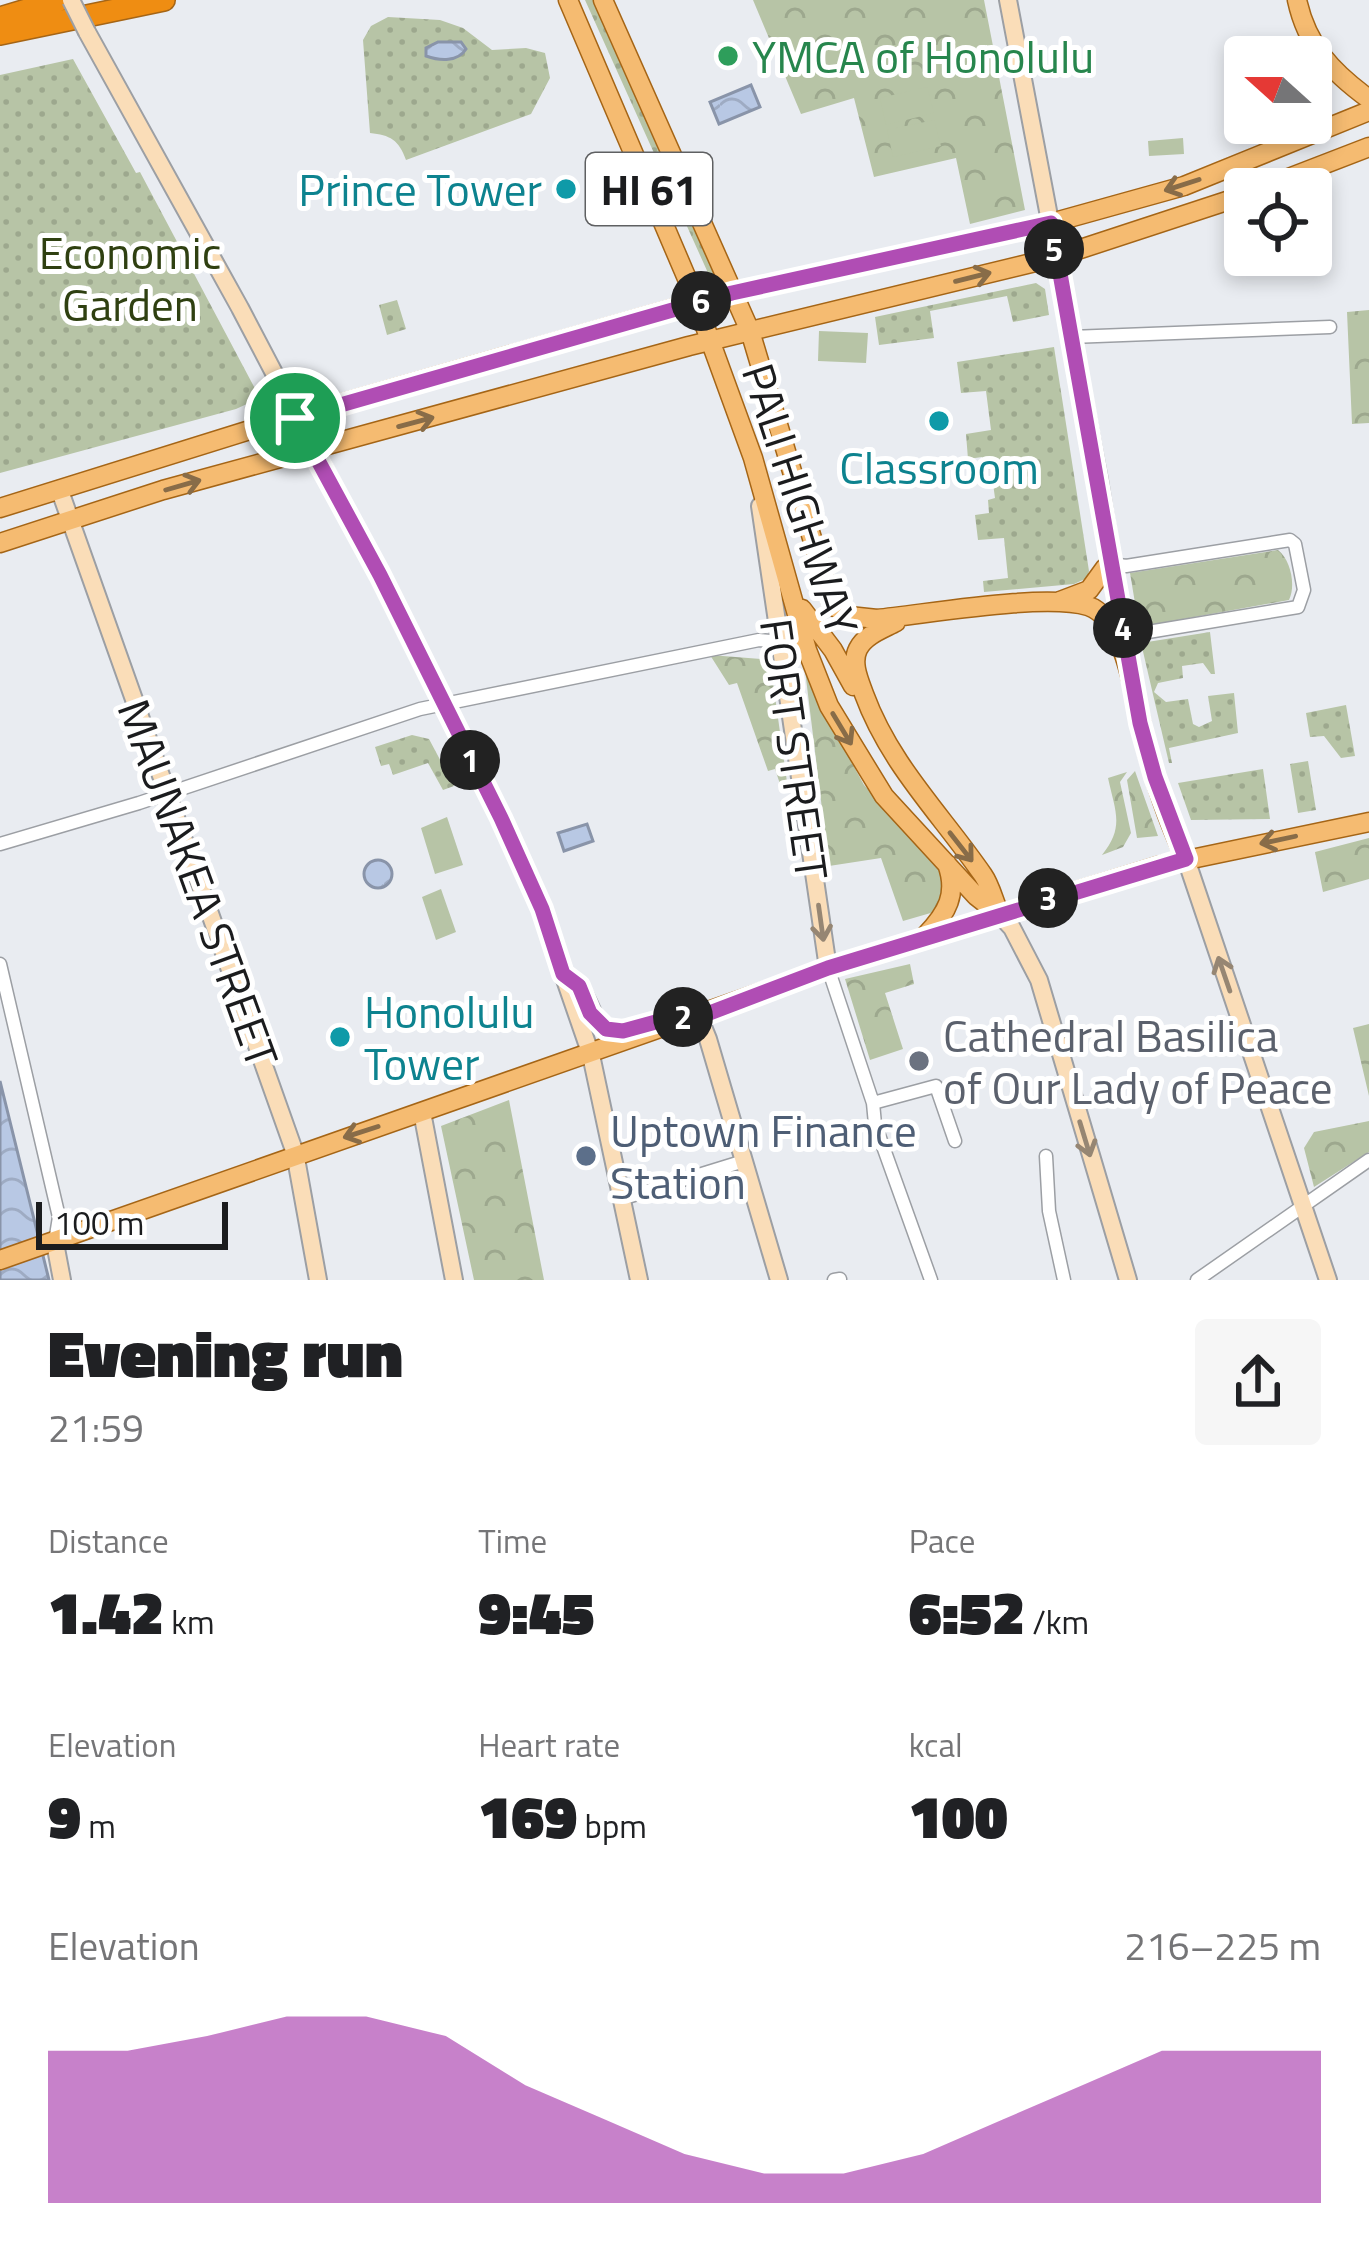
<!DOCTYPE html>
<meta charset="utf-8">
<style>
body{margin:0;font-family:"Titillium Web",sans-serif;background:#f6f6f6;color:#202124;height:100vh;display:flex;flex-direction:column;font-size:45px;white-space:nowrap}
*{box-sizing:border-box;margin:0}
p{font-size:39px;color:#757577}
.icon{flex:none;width:66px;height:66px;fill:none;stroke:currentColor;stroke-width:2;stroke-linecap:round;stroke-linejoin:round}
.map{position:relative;height:1280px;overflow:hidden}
.details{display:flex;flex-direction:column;background:#fff;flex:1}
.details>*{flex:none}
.needle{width:78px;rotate:291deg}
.tools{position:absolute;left:1224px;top:36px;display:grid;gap:24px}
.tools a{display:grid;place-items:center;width:108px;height:108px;border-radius:12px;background:#fff;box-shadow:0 6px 18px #0003;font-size:60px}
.scale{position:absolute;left:36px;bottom:30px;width:192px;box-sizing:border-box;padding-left:12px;border:6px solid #1b1c1e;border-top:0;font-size:33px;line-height:42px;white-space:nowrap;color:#1b1c1e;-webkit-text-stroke:9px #fff;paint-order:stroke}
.pin{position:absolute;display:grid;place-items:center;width:102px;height:102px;color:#fff;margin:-51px;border:6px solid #fff;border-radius:50%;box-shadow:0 3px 12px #0007}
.km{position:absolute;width:60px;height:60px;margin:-30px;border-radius:50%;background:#222;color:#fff;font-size:33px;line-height:60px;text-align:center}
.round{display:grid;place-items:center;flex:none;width:126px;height:126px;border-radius:12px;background:#f6f6f6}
.overview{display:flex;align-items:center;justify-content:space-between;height:204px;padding:0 48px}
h1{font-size:66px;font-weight:800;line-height:90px}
.figures{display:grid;grid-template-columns:repeat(3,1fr);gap:18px;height:204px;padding:12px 48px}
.figures div{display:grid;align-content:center}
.figures b{font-size:60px;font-weight:800}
.figures small{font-size:33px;font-weight:400}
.figures p{font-size:33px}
.chart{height:336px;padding:24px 48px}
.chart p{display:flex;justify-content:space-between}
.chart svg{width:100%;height:216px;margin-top:12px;fill:#b04db4;opacity:.7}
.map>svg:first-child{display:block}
</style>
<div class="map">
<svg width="1369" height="1280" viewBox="0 0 1369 1280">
<defs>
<pattern id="grass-dots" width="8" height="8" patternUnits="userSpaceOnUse" patternTransform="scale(3)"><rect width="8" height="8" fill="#b7c4a6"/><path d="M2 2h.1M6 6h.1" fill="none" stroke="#9da88e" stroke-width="1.8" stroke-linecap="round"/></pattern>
<pattern id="park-crowns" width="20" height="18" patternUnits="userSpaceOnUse" patternTransform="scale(3)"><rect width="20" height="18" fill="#b7c4a6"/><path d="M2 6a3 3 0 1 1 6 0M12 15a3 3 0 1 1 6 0" fill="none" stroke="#9da88e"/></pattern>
<pattern id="water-waves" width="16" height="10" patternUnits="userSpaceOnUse" patternTransform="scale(3)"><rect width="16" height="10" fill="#b8c8e4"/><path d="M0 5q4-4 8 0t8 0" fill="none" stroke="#9eabc3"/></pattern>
</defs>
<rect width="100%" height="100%" fill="#e9ecf1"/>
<!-- grass -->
<path fill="url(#grass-dots)" d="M585,0H598L714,272L713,284Z
M388,17L440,20L463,28L492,50L526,48L545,53L550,78L531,114L406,160C399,140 390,135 370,133L363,40L371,26Z
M73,59L136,173L140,172L260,398L236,409L0,473V75Z
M1036,283L1045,289L1049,315L1013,322L1007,296L930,311L934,338L879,345L875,317Z
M397,300L406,329L387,335L379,305Z
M1054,347L1089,571L1087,578L1074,584L984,592L983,581L1008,578L1004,538L978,540L975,515L989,513L988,500L995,498L991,469L984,470L982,457L968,459L966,434L991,430L986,391L961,393L957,362Z
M1210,632L1215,674H1211L1203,663L1182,666L1183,678L1158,683L1154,692L1166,702L1188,699L1193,724L1199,727L1212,721L1208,696L1234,693L1238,733L1169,748L1172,763H1169L1141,643Z
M1346,705L1355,756L1341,758L1324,736L1310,737L1306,713Z
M412,735L429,739L454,786L443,790L428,763L393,775L389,764L381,766L375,747Z
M1308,761L1316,810L1298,813L1290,764Z
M1263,769L1270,819L1191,820L1178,783Z"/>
<!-- park -->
<path fill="url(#park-crowns)" d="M753,0H984L1025,210L970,224L956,158L874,177L854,98L801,114Z
M1369,310V423L1352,424L1347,312Z
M1278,550C1291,560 1296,586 1289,600L1139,627L1130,573Z
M710,655L761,659L771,668L787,782L781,787L775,769L768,771L737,683L729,685Z
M804,662L815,695L864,785L950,878L941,910L903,921L881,858L829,866Z
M1135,771L1158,836L1137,838L1127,780Z
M1127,772L1120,782L1131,833L1123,847L1102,855C1125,827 1115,811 1108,778Z
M1369,838V879L1323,892L1315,852Z
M910,964L914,984L885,993L903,1049L870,1060L845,979Z
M1369,1024V1096L1353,1028Z
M509,1100L544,1280H474L441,1126Z
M1369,1121V1152L1314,1187L1304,1148L1314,1132Z"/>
<!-- pitch -->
<path fill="#b7c4a6" d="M927,87L934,113L886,125L880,98Z
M934,120L941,146L893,157L887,130Z
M1183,138L1184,154L1149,156L1148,141Z
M819,331L868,333L866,363L818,361Z
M447,817L463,865L435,874L421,828Z
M441,889L456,932L436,940L422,897Z"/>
<!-- water -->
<path fill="url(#water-waves)" stroke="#8994a9" stroke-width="3" d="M438,42H461L466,49C458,62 440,61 426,56V48Z
M751,85L760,107L719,124L710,102Z
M587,824L593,841L564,851L558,833Z
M364 874a14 14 0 1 1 28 0a14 14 0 1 1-28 0Z
M0,1081L49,1280H0Z"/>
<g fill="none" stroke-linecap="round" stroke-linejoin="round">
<defs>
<path id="street" d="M1071,337L1330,327
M1113,564L1126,566L1290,540L1295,544L1304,590L1298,607L1124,636
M0,844L139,803L420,709L759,640L794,643L807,650
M0,964L59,1217L55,1242
M828,968L873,1103L875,1124L931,1280
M873,1103L936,1086L955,1141
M1046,1156L1049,1211L1064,1280
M621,1199L744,1161
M834,1280L840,1279
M1197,1280L1369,1160"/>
<path id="secondary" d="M1008,0L1099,480L1126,648
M87,32L240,308L380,575L532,884L591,1055L639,1280
M60,491L295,1153L318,1280
M760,506L828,968
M1186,859L1328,1280
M999,914L1012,928L1039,980L1128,1280
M572,980C603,1008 583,1043 644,1026
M686,1017H699L708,1039L779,1280
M422,1112L454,1280
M55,1243L62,1280"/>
<path id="primary" d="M568,0L691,288L753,458L807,650L829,706L884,796L976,896L999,914
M603,0L750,331L832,605L849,616L877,619C928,614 1044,593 1088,606C1128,618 1138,719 1148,755C1158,791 1170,826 1186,859
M1297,0C1307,46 1332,72 1369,99
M1260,189L1369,147
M0,508L256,428L696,302L1051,223L1184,186L1369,111
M0,543L163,490L689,346L1056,257L1245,195
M1060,601L1089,590L1105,568L1113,564
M802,609L833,650L853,686
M896,622C883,629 865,635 858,649C851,663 859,680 864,694C890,765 941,814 983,875C990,885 993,898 998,910
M926,935C947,913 958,894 947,864
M0,1260L845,963L1158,866L1369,822"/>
<path id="highway" d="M0,18L60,0
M0,34L164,0"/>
</defs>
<!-- street casing -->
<use href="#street" stroke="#9c9fa4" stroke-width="15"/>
<!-- secondary casing -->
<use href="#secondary" stroke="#9c9fa4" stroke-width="20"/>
<!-- primary casing -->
<use href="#primary" stroke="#a56516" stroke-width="21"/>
<!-- highway casing -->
<use href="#highway" stroke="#a56516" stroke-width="24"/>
<!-- street -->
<use href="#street" stroke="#fff" stroke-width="12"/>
<!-- secondary -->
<use href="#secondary" stroke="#faddb8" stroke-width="16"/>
<!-- primary -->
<use href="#primary" stroke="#f5bb71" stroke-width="18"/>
<!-- highway -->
<use href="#highway" stroke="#ef8d12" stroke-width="21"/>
<defs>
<path id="secondary-bridge" d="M71,0L87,32"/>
</defs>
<!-- secondary-bridge casing -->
<use href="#secondary-bridge" stroke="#9c9fa4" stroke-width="20" stroke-linecap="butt"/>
<!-- secondary-bridge -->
<use href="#secondary-bridge" stroke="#faddb8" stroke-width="16"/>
</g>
<!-- one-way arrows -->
<defs><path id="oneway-shaft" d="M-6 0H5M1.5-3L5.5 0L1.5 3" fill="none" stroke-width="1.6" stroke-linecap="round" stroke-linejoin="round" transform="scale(3)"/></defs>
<g stroke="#886c48">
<use href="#oneway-shaft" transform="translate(1182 185) rotate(162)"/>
<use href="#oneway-shaft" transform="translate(973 277) rotate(-14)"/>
<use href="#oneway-shaft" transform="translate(416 422) rotate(-15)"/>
<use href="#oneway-shaft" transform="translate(183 485) rotate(-16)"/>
<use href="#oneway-shaft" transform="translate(842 729) rotate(59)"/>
<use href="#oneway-shaft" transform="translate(1278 840) rotate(168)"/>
<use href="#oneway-shaft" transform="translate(961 847) rotate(52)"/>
<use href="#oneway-shaft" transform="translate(361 1132) rotate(162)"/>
</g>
<g stroke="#968673">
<use href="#oneway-shaft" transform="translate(821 923) rotate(82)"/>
<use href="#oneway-shaft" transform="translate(1224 974) rotate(-109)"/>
<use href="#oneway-shaft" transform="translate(1085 1139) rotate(73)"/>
</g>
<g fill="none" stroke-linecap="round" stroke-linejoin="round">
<defs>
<path id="route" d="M1051,223L1140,723L1155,777L1186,859L828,968L699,1017H674L623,1031L606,1029L590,1013L579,986L563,974L542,909L501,818L380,575L295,418L732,293Z"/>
</defs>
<!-- route casing -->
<use href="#route" stroke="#fff" stroke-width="24"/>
<!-- route -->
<use href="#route" stroke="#b04db4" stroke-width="15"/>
</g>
<!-- markers -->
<circle fill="#2e9e5b" stroke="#fff" stroke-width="4.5" cx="728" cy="56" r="12"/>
<g fill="#0f9aa8" stroke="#fff" stroke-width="4.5">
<circle cx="566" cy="189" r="12"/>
<circle cx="939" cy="421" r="12"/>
<circle cx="340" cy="1037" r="12"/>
</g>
<circle fill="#6b7280" stroke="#fff" stroke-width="4.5" cx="919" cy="1061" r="12"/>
<circle fill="#5c6f8a" stroke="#fff" stroke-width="4.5" cx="586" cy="1156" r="12"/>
<g text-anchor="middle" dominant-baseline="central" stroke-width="10" stroke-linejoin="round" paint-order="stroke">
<!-- shield labels -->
<rect fill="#fff" stroke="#5f6062" stroke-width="3" x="586" y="153" width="126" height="72" rx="9"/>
<g font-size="42" font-weight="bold" fill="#1b1c1e">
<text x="649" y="189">HI 61</text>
</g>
<!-- leisure labels -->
<g font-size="45" fill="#27864d" stroke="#fff" text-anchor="start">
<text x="752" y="56">YMCA of Honolulu</text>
</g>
<!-- culture labels -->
<g font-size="45" fill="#0d838f" stroke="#fff" text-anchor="end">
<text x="542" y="189">Prince Tower</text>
<text x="939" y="467" text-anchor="middle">Classroom</text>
<text x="364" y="1011" text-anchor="start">Honolulu<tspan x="364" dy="52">Tower</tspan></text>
</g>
<!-- park labels -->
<g font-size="45" fill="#2f4011" stroke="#fff">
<text x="130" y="252">Economic<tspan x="130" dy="52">Garden</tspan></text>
</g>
<!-- street labels -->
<g font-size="45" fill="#1b1c1e" stroke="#fff">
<text transform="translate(801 499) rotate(72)">PALI HIGHWAY</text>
<text transform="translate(795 749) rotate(82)">FORT STREET</text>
<text transform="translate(199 883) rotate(70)">MAUNAKEA STREET</text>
</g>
<!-- worship labels -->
<g font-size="45" fill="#5b616d" stroke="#fff" text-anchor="start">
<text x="943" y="1035">Cathedral Basilica<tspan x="943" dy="52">of Our Lady of Peace</tspan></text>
</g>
<!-- service labels -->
<g font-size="45" fill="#4e5e75" stroke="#fff" text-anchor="start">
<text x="610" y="1130">Uptown Finance<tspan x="610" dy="52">Station</tspan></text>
</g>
</g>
</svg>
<div class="tools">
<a><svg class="needle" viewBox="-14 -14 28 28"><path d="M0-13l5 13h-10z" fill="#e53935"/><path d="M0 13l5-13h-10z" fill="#757577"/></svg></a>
<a><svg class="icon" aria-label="locate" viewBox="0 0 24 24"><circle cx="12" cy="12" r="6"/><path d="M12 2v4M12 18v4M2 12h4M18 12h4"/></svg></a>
</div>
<div class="scale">100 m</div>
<div class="pin" style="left:295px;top:418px;background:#1e9e55"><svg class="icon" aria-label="arrive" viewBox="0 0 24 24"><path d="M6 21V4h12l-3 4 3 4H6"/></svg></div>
<b class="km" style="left:470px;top:760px">1</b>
<b class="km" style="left:683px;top:1017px">2</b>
<b class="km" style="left:1048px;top:898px">3</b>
<b class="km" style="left:1123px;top:628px">4</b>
<b class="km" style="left:1054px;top:249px">5</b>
<b class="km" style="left:701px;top:301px">6</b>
</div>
<section class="details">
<div class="overview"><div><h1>Evening run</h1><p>21:59</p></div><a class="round"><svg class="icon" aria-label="share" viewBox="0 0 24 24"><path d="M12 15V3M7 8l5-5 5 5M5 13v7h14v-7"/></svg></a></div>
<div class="figures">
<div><p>Distance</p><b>1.42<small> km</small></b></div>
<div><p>Time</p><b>9:45</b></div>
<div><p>Pace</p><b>6:52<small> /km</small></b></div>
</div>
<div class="figures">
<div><p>Elevation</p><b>9<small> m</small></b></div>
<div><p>Heart rate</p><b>169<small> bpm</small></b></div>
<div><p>kcal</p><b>100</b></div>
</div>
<div class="chart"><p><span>Elevation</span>216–225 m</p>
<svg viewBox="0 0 160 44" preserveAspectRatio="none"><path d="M0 44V13L10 13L20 10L30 6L40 6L50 10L60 20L70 27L80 34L90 38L100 38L110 34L120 27L130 20L140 13L150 13L160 13V44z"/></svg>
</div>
</section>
